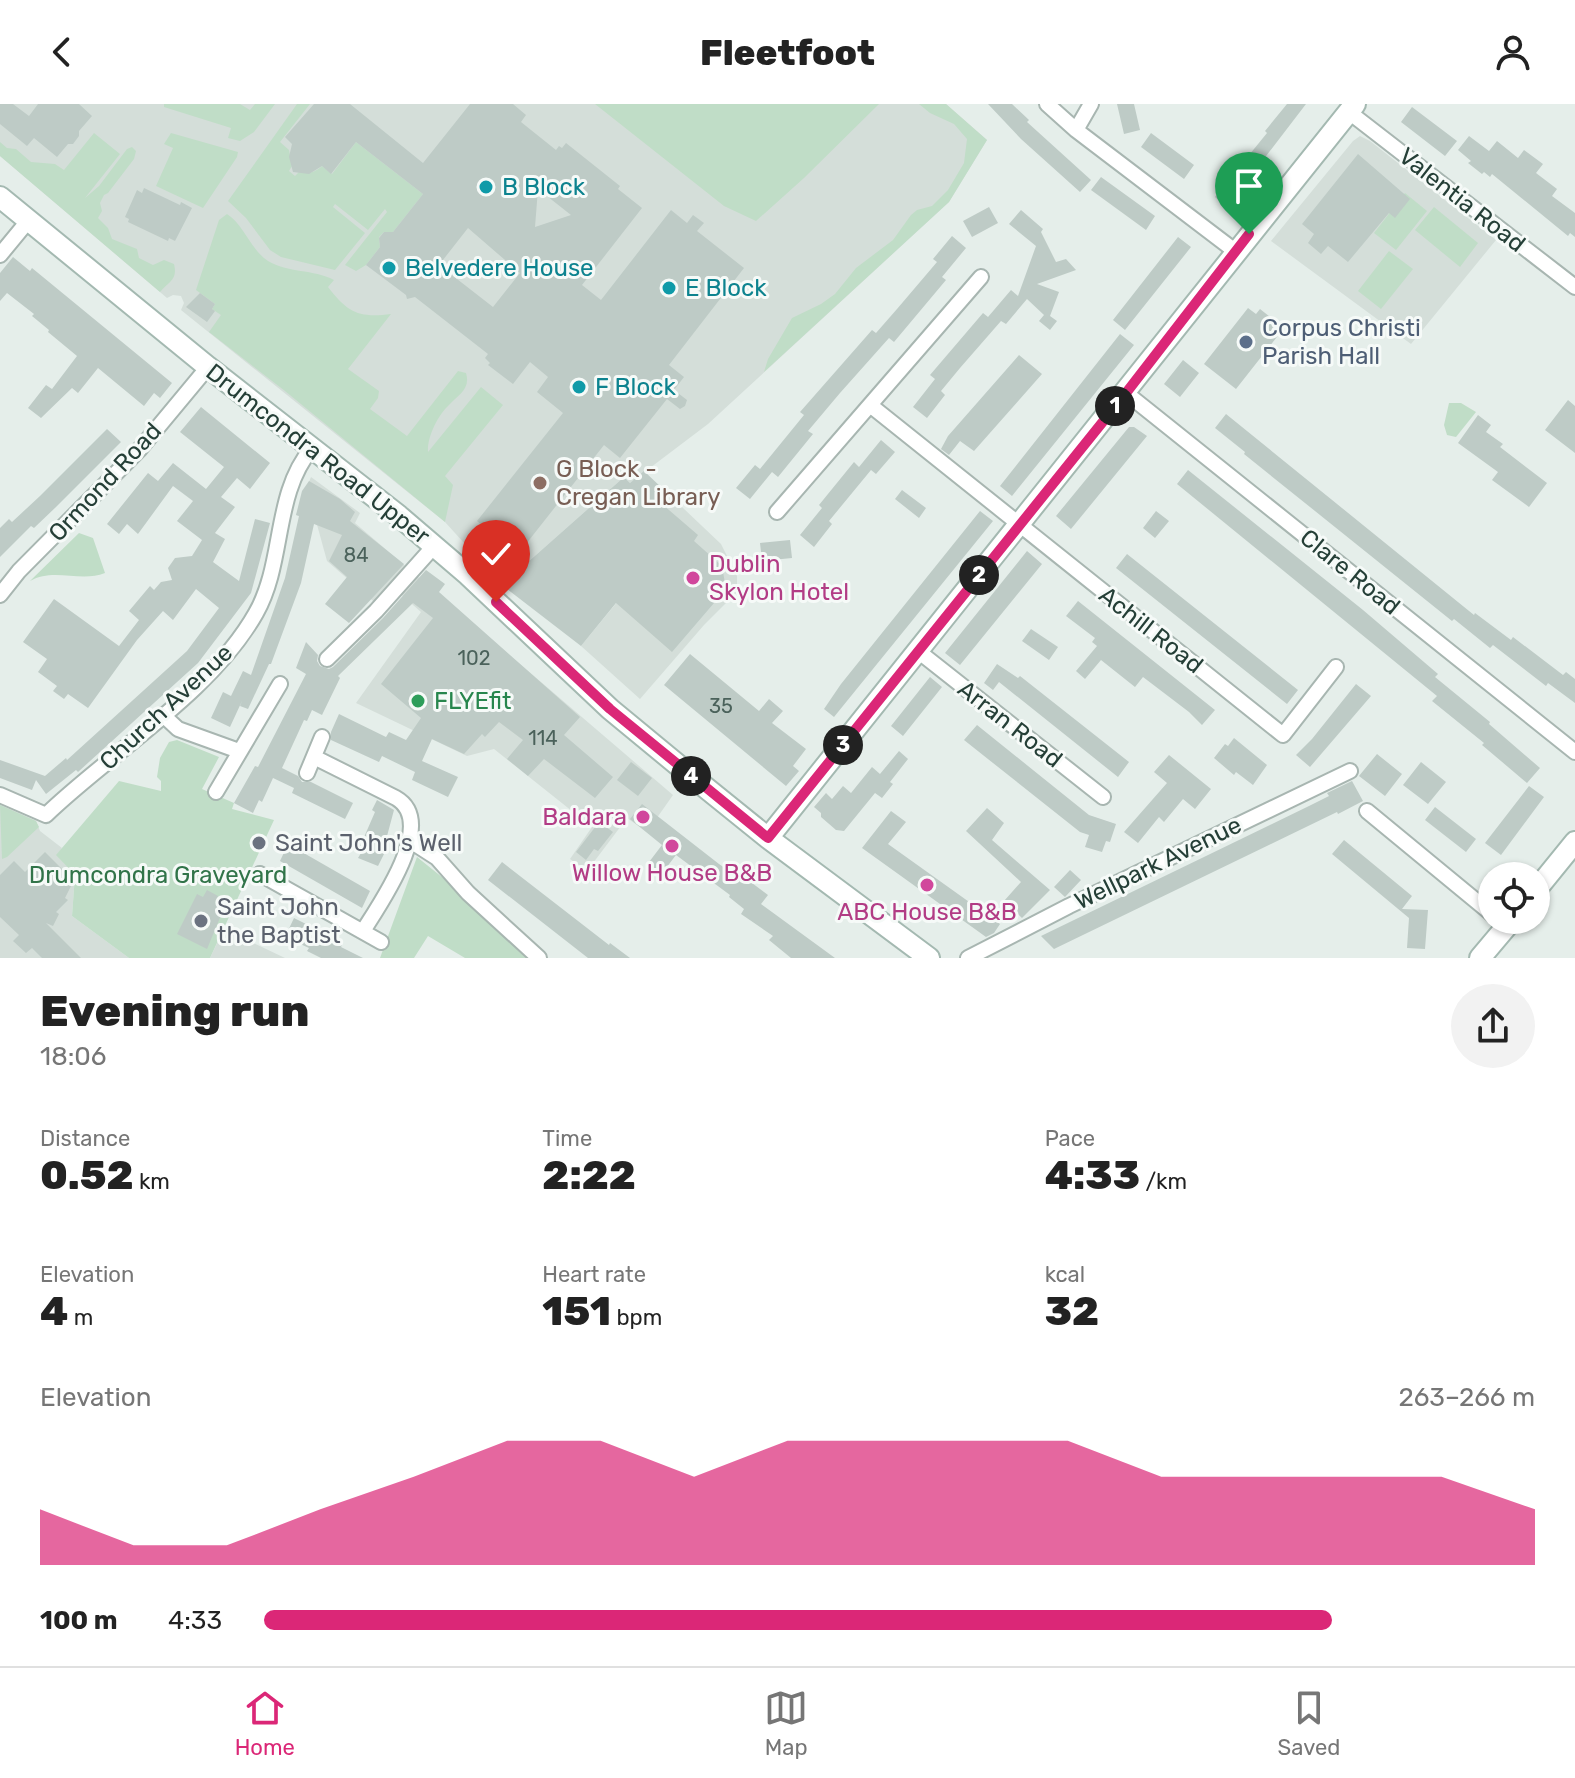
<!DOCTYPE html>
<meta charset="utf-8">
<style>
body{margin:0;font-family:Rubik,sans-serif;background:#f2f2f2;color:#222;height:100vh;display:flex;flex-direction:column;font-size:30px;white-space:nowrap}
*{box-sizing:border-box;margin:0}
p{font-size:26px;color:#767676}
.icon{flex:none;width:44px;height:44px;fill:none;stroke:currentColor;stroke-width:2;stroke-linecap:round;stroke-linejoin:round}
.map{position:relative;height:854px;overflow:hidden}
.side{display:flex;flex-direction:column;background:#fff;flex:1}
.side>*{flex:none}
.buttons{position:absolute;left:1478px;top:758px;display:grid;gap:16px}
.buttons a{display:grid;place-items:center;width:72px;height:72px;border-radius:50%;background:#fff;box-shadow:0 2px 6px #0004;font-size:40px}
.pin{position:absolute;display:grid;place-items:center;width:68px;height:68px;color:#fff;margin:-82px -34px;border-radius:50% 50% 50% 0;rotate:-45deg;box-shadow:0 0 8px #0007}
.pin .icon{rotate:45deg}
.km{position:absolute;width:40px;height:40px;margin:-20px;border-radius:50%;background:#222;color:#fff;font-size:22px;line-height:40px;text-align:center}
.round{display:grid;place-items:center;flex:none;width:84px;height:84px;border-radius:42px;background:#f2f2f2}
.overview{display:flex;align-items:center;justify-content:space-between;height:136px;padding:0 40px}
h1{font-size:44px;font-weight:800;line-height:60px}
.metrics{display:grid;grid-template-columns:repeat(3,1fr);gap:12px;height:136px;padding:8px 40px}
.metrics div{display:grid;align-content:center}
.metrics b{font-size:40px;font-weight:800}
.metrics small{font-size:22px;font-weight:400}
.metrics p{font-size:22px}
.chart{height:224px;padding:16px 40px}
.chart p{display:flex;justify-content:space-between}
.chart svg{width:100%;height:144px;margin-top:8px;fill:#db2777;opacity:.7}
ul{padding:0 40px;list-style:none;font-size:26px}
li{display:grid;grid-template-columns:128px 96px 1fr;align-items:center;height:60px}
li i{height:20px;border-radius:10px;background:#db2777}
header{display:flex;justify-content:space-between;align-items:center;height:104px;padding:0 40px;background:#fff;font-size:36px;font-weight:800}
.tab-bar{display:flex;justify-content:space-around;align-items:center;height:112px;border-top:2px solid #e0e0e0;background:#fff;font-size:22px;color:#767676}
.tab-bar a{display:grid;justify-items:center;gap:4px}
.tab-bar .on{color:#db2777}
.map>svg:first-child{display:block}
</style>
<header><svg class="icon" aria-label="back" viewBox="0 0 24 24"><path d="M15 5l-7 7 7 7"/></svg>Fleetfoot<svg class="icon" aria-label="person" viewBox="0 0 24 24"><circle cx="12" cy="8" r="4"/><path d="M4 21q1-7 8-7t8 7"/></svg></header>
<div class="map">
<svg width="1575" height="854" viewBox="0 0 1575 854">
<rect width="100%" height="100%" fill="#e5eeea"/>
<!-- built -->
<path fill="#d4ded9" d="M0,0H946L987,36L949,98L708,320L630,379L624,373L502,481L445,418L181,206L184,199L181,192L173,191L167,194L0,52Z
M1360,32L1370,37L1496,136L1411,240L1271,137L1353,37Z
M311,373L360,409L355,419L673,691L647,728L627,714L587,767L570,755L592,723L494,645L467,652L356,599L421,508L396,486L380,503L327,457L316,417L296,411Z
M663,385L721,440L737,472V488L704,521L640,595L581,542L646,463L616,435Z
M0,701L36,717L40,727L62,744L57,751L75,771L72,812L129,854H0Z
M224,825L285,854H210Z"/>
<!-- green -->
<path fill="#c0ddc7" d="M164,0H240L250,6L255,0H275L254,28L240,37L228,34L231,24L164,3Z
M297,0H310L280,38L289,46L292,62L289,67L295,72L299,68C309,70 314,69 322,62L332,70L356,38L423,90L393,128H384L379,133L380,143L366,161L356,167L345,161L387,108L385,105L368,126L335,100L333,103L365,129L335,166L281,153L270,146L246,114L228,97Z
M595,0H879L804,74L756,117L724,102Z
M919,0H946L987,36L949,98L764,268L768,255L792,214L821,200L835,190L856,164L893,136L911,111L917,106L932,102L948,86L964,59L967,35L954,20L930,9Z
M94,29L120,50L85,94L99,82L127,45L132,43L136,47L134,55L108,89L104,91L100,99L102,107L98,114L108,124L112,135L137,145L139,154L153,161L164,156L174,160C178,176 169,177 160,188L0,52V38L7,44L16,45L31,58L55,60L64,66Z
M171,29L238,48L237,53L203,104L156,82L173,44L164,40Z
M1405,89L1427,107L1396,146L1374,129Z
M1434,103L1478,139L1460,163L1415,126Z
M227,110C245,122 250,145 268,157C288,169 313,165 334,176L328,183C348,209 359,214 391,210L348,265L379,287L378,294L370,305L407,332L458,267L466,269C471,285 458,291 449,301C438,311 427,333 428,348L481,283L503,301L445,372L453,381L445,418L285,287L209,228L221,211L212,205L215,200L196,186L219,116Z
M1389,147L1413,165L1381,205L1358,187Z
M1449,299H1461L1476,308L1456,333L1447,331L1444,321Z
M79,429L93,434L105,469C80,479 54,463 30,477Z
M177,636L219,653L202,685L234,699L232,705L274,716L210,854H129L72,812L75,771L56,751L119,677L161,687V677L157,673L160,654L169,638Z
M0,701L36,717L39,723L7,753L2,755Z
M417,753L453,782L529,854H465L428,832L414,854H380Z"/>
<!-- building -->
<path fill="#becbc6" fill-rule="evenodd" d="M0,0H13L29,12L38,0H79L92,12L79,27V32L73,40H68L57,53L34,34L27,42L0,20Z
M314,0H350L423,59L470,0H513L526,11L521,18L556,46L559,42L562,44L566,39L620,82L618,85L642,104L582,181L601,196L671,106L687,119L693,111L704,119L697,127L744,164L669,261L684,273L674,286L687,296L685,302L680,305L667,295L620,354L604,341L526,440L507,425L499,435L477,417L563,309L537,288L548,273L530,258L513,280L488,261L490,259L485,254L488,250L415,193L407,195L406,191L366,161L380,143L379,134L384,128H393L423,90L356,38L331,70L322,62L309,70L293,68L289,53L292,40L285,33ZM538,85L571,111L535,123ZM468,124L520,169L493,203L439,161Z
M988,0H1012L1029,16L1027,18L1091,76L1080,88L1021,35Z
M1117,0H1134L1140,26L1124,30Z
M1287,0H1306L1227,103L1215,93L1267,29L1265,27Z
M1412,3L1457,37L1445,52L1401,18Z
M1151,29L1194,61L1184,75L1141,43Z
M1469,32L1489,47L1497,37L1518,54L1524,46L1543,60L1536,69L1557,85L1552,92L1575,109V133L1570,129L1568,132L1492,70L1490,73L1484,68L1482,70L1468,59L1471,57L1458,46Z
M1358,50L1410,95L1395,114L1389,109L1348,158L1328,142L1321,150L1308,139L1314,130L1302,120Z
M1101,73L1155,112L1146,126L1091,86Z
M144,84L180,101L181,98L192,104L175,137L169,134L168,137L128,118L129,115L125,113L137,86L142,89Z
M989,103L998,119L972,133L963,117Z
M1021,106L1043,125L1041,128L1056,158L1066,155L1076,166L1037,180L1059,188L1050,212L1057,217L1050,226L1039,217L1044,211L1027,195L1006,220L1001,217L960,264L941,287L945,291L927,314L913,303L935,275L930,271L983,209L988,213L1011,186L1018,192L1036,142L1009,120Z
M952,132L966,144L942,173L946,176L894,238L889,234L840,289L808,327L813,330L778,373L772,368L750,395L736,384L755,361L760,365L804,311L800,308L872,226L876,229L897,205L937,158L933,155Z
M1178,133L1191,143L1125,226L1113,216Z
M13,153L30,167L32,164L172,279L160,294L154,289L144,302L98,264L78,289L72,284L41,314L28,304L46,281L52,285L77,252L48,228L49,226L32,212L34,210L7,189L0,197V169Z
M200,189L215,200L212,205L215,207L207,218L186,203Z
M1248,204L1256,210L1260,205L1284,224L1236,285L1204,260Z
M1120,230L1134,241L1012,392L1000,382Z
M1019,251L1042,270L974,347L960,337L949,351L941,345L948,332Z
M1183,256L1199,269L1180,293L1164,280Z
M1568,296L1575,302V349L1545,326Z
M201,303L270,359L250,385L237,374L221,393L235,403L215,429L225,435L213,458L239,477L255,415L270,419L251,489L198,559L78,668L76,666L46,690L36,676L32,686L0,674V656L45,672L66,654L67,656L187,547L219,504L196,485L173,516L163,507L137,536L88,604L68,590L64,595L53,587L57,582L38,568L47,555L23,538L54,495L119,542L139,516L129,507L150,482L154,486L161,478L172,476L168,464L175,454L192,452L202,436L177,417L193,397L173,382L138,430L127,420L119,430L107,420L148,369L158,377L173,359L206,385L224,363L180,328Z
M1226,310L1474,511L1475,509L1511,536L1513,533L1563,571L1566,568L1575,575V599L1548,579L1546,582L1493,541L1490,544L1454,515L1452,517L1244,350L1245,348L1215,324Z
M1478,311L1491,321L1486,328L1503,340L1500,343L1547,379L1529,403L1492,376L1498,368L1458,339Z
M1129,323H1134L1147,332L1071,425L1056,412Z
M107,325L121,338L56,403L34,424L31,422L0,453V424L9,415L12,418L40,392Z
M881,336L895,348L876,370L871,366L829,417L832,420L814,443L800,431L822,404L819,401L854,358L859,363Z
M1188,366L1363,506L1438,570L1435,573L1490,618L1489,620L1540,664L1527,679L1482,641L1484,639L1432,597L1437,592L1177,380Z
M644,367L663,385L655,394L698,431L694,437L722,462L726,485L672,548L616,499L581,542L502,481L624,373L630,379Z
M309,377L340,395L355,408L350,417L404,460L349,519L325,500L347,473L329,457L342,431L314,420L301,479L271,560H269L248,605L240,602L242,597L230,623L211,614L223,588L231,592L243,567L251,571L285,474L299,412L296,411L302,387Z
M902,386L926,404L919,414L895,395Z
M980,407L993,417L834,613L824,605L841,580Z
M1156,407L1169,417L1155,434L1143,424Z
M790,436L792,454L762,457L760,439Z
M1027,447L1042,460L960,561L945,549Z
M1127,450L1298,586L1287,600L1116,464Z
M426,466L445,480L439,488L580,613L564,631L613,673L595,694L544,655L528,672L507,655L523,636L499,618L485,633L482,630L464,650L432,635L422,657L458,673L448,693L412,676L415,668L382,652L379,658L331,636V628L339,610L386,633L389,628L406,636L421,614L381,580L433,514L413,499L338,572L340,574L322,611L312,606L307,617L304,616L282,664L298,672L302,678H311L353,699L345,715L292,689L294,684L273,674L262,698L259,696L253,709L234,699L255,662L258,663L306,570L296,564L306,538L318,551L317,557L320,562L329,565L333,563L383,514Z
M1078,497L1215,606L1202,621L1189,608L1143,573L1135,583L1101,556L1085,575L1076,567L1097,542L1092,538L1095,534L1066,512Z
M1031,525L1058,543L1049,556L1022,537Z
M690,550L759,607L769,595L783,607L772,619L806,645L793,662L799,667L786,682L664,581Z
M997,560L1018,574L1020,572L1129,658L1118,673L999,578L993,586L984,579Z
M930,573L942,583L903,632L891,622Z
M1356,580L1371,592L1310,663L1296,651L1312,635Z
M977,621L1089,711L1116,720L1110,738L1106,737L1102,748L1085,743L1089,731L1080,728L964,636Z
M1234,634L1267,661L1253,681L1236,668L1234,671L1214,654L1225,640L1228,642Z
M899,647L908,655L890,678L893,680L882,694L875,689L844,727L836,726L821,713V709L814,703L826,689L832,695L843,682L851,689L872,663L880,670Z
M1377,650L1402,670L1385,692L1359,672Z
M1169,651L1211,685L1195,705L1183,695L1164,718L1159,713L1138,739L1124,728L1167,679L1154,668Z
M631,658L652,674L638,692L617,676Z
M1421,658L1446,678L1428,700L1403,681Z
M1352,677L1363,697L1338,710L1337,708L1054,845L1041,832L1309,702L1329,692L1327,689Z
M1529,682L1544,693L1501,751L1485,739Z
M377,696L394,706L383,747L385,748L378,762L358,754L361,749L358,747L375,708L372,706Z
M642,700L719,760L742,776L744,773L768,791L761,800L835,854H791L769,836L773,832L741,810L744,805L729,793L730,791L676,751L660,772L646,762L662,741L630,715Z
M1435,703L1476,735L1466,748L1425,716Z
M987,704L1004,719L992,736L1050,786L1022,814L1004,797L1021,778L966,727Z
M891,707L906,718L888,740L1000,820L994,829L986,833L862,744Z
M599,718L613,728L598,747L594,745L586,756L576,748Z
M1344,736L1412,792L1402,805L1428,806L1425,845L1407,844L1409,814L1332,750Z
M288,740L370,787L362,804L280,757Z
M45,748L72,775L68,779L71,782L65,794L68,796L56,808L59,810L53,822L46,819L81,854H42L32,844L26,849L13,837L19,831L0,813V771L14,757L25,768Z
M502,758L609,841L610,839L630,854H588L488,776Z
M1070,766L1081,776L1065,793L1054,783Z
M207,786L218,792L215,799L224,804L207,845L177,830L197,790L203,793Z
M294,814L320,827L319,829L342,841L341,843L363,854H321L307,847L309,844L285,833Z"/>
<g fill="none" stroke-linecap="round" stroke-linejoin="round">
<defs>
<path id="street" d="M1047,0L1076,26L1235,147
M1349,8L1575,183
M1076,26L1091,0
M0,151L28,117
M1126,289L1575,648
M870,301L1283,631L1336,563
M777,408L981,173
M0,491L19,467L139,346L208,263
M918,547L1103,693
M327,555L376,507L435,441
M163,611L178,625L239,647
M314,653L396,694C438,718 380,800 363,827
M307,669L322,633
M216,688L280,580
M0,691L46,711C111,648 211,589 256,509C285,458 273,390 312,344
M1367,707L1492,810
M409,736L437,754L468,789L539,854
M260,770L381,838
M968,854L1069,802L1350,667"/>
<path id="secondary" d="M0,93L208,263L399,412L468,471L610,605L690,671L768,734L929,854
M768,734L1355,0
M1536,786L1575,738
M1480,854L1512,816"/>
</defs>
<!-- street casing -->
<use href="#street" stroke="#a8b6b1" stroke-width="18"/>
<!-- secondary casing -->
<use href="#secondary" stroke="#a4b9b1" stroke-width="24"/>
<!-- street -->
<use href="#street" stroke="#fff" stroke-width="14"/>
<!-- secondary -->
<use href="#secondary" stroke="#fff" stroke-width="20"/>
</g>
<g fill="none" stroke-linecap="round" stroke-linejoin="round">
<defs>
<path id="route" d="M496,498L610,605L768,734L1126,289L1249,130"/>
</defs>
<!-- route casing -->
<use href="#route" stroke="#fff" stroke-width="16"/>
<!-- route -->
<use href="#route" stroke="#db2777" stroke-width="10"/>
</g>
<!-- markers -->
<g fill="#0f9aa8" stroke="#f6faf8" stroke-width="3">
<circle cx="486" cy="83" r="8"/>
<circle cx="389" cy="164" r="8"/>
<circle cx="669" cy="184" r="8"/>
<circle cx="579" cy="283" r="8"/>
</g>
<circle fill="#5c6f8a" stroke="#f6faf8" stroke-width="3" cx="1246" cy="238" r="8"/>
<circle fill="#8d6e63" stroke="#f6faf8" stroke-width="3" cx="540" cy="379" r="8"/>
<g fill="#d1479c" stroke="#f6faf8" stroke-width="3">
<circle cx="693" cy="474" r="8"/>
<circle cx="643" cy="713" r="8"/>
<circle cx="672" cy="742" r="8"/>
<circle cx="927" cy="781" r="8"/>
</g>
<circle fill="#2e9e5b" stroke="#f6faf8" stroke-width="3" cx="418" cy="597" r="8"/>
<g fill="#6b7280" stroke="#f6faf8" stroke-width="3">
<circle cx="259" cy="739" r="8"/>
<circle cx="201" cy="817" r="8"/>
</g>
<g text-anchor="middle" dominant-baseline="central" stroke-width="6" stroke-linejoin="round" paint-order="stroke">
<!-- number labels -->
<g font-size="20" fill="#4b625b">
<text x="356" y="451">84</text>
<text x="474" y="554">102</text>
<text x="721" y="602">35</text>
<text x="543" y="634">114</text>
</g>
<!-- culture labels -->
<g font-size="24" fill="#0d838f" stroke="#f6faf8" text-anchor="start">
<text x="502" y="83">B Block</text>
<text x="405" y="164">Belvedere House</text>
<text x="685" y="184">E Block</text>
<text x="595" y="283">F Block</text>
</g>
<!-- street labels -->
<g font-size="24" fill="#253f37" stroke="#f6faf8">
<text transform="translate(1462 96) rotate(38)">Valentia Road</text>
<text transform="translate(318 350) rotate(38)">Drumcondra Road Upper</text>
<text transform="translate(105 378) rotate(-47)">Ormond Road</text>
<text transform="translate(1350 468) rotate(39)">Clare Road</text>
<text transform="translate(1151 526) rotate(38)">Achill Road</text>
<text transform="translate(166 603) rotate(-43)">Church Avenue</text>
<text transform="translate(1010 620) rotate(38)">Arran Road</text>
<text transform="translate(1158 759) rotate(-26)">Wellpark Avenue</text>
</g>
<!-- service labels -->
<g font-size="24" fill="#4e5e75" stroke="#f6faf8" text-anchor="start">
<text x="1262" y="224">Corpus Christi<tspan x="1262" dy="28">Parish Hall</tspan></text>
</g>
<!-- education labels -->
<g font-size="24" fill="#785e54" stroke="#f6faf8" text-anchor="start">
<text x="556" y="365">G Block -<tspan x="556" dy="28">Cregan Library</tspan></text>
</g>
<!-- hotel labels -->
<g font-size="24" fill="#b23c85" stroke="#f6faf8">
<text x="709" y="460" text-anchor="start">Dublin<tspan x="709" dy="28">Skylon Hotel</tspan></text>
<text x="627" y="713" text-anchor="end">Baldara</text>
<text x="672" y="769">Willow House B&amp;B</text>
<text x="927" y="808">ABC House B&amp;B</text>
</g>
<!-- leisure labels -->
<g font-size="24" fill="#27864d" stroke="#f6faf8" text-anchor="start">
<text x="434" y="597">FLYEfit</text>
</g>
<!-- worship labels -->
<g font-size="24" fill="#5b616d" stroke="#f6faf8" text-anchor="start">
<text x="275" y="739">Saint John's Well</text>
<text x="217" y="803">Saint John<tspan x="217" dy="28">the Baptist</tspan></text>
</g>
<!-- park labels -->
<g font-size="24" fill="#317449" stroke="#f6faf8">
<text x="158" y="771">Drumcondra Graveyard</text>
</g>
</g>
</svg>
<div class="buttons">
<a><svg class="icon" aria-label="locate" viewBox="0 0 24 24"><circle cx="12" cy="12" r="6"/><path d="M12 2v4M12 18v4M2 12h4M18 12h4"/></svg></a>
</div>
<div class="pin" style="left:1249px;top:130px;background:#1e9e55"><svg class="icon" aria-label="arrive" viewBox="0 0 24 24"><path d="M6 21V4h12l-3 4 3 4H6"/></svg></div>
<div class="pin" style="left:496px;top:498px;background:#d93025"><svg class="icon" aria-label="check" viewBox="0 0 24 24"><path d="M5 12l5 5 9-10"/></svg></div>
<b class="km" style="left:1115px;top:302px">1</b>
<b class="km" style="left:979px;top:471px">2</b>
<b class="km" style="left:843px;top:641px">3</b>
<b class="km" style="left:691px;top:672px">4</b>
</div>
<section class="side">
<div class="overview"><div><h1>Evening run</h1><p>18:06</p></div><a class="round"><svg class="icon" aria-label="share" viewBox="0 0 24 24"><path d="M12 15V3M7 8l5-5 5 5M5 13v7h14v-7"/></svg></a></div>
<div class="metrics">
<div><p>Distance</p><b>0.52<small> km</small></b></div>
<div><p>Time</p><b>2:22</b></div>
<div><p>Pace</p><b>4:33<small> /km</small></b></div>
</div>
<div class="metrics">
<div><p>Elevation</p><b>4<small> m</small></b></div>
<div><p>Heart rate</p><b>151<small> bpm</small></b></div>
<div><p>kcal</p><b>32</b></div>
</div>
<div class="chart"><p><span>Elevation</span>263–266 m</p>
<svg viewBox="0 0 160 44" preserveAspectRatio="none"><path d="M0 44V27L10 38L20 38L30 27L40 17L50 6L60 6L70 17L80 6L90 6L100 6L110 6L120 17L130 17L140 17L150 17L160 27V44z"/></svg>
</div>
<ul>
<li><b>100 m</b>4:33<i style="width:84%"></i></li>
</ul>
</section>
<nav class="tab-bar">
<a class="on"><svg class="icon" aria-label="home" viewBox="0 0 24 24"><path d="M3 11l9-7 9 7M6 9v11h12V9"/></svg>Home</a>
<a><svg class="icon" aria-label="map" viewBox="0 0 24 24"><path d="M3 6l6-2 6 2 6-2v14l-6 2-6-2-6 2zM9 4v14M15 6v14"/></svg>Map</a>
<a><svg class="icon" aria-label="saved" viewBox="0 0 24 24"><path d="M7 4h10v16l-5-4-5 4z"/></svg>Saved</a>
</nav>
